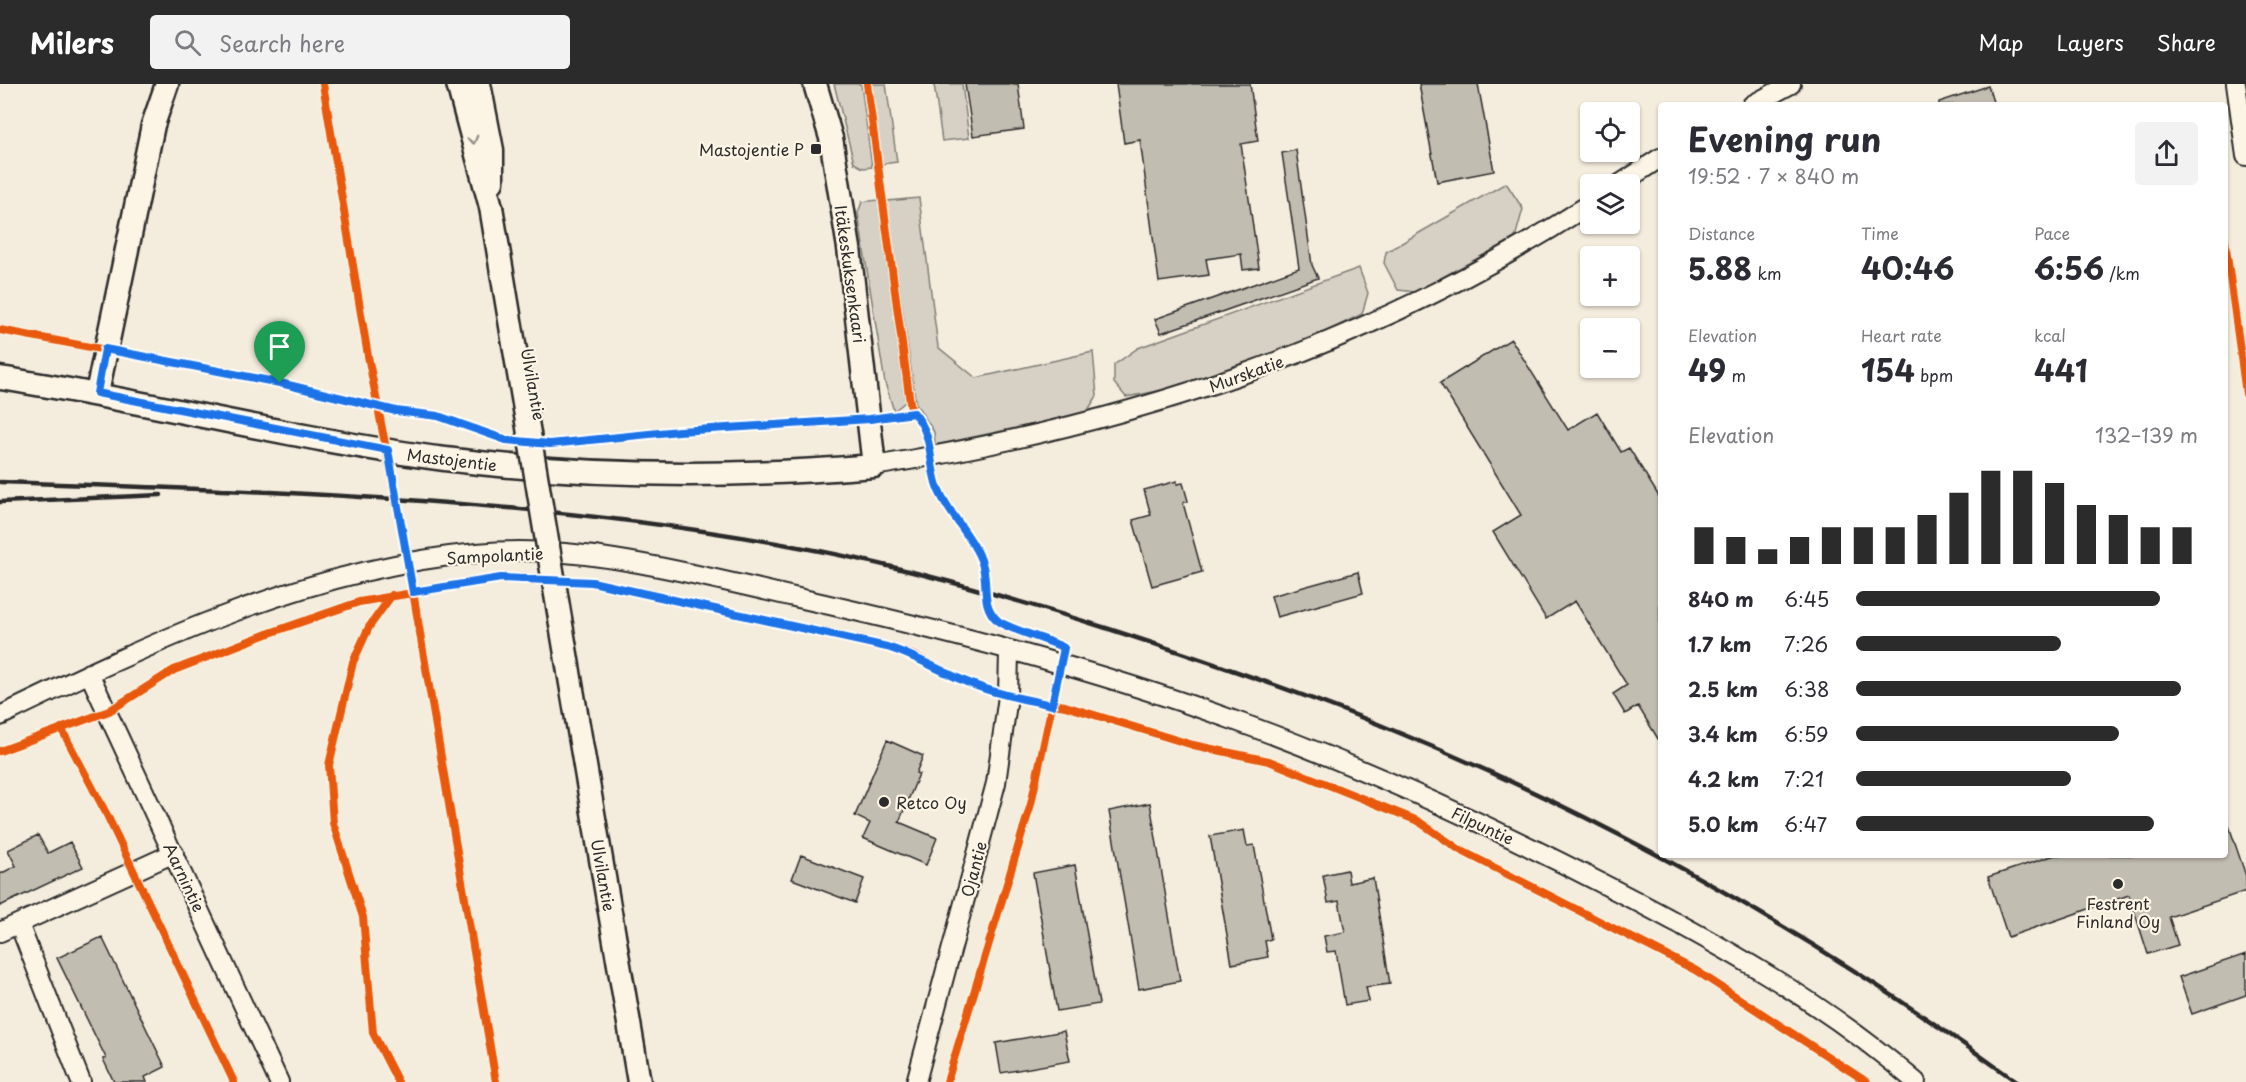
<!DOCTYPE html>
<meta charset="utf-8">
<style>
body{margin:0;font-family:"Playpen Sans",sans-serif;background:#f2f2f3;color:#2b2b33;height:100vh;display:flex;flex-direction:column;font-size:22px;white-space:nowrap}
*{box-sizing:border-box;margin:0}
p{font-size:20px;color:#7c7c81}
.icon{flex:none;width:33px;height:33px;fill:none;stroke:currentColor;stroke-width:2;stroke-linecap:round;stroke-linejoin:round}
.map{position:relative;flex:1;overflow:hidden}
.side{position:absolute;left:1658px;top:18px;width:570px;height:756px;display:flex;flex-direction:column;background:#fff;border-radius:6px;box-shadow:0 2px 4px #0004}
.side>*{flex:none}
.buttons{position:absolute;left:1580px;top:18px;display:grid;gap:12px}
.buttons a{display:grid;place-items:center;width:60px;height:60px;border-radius:6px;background:#fff;box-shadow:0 2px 4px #0004;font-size:30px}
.pin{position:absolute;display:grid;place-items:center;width:51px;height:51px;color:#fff;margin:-62px -26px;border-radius:50% 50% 50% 0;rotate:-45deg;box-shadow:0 0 6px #0007}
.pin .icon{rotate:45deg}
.round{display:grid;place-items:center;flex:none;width:63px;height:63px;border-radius:6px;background:#f2f2f3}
.headline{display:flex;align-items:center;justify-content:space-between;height:102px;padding:0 30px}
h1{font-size:33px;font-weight:700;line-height:45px}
.figures{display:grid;grid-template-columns:repeat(3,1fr);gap:9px;height:102px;padding:6px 30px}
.figures div{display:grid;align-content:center}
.figures b{font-size:30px;font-weight:700}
.figures small{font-size:16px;font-weight:400}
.figures p{font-size:16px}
.chart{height:168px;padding:12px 30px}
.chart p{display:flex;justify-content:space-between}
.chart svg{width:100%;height:108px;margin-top:6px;stroke:#2b2b2b;stroke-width:6}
ul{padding:0 30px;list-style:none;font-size:20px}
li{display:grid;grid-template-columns:96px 72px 1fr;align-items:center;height:45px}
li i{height:15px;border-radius:8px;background:#2b2b2b}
header{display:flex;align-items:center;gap:36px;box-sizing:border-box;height:84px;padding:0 30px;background:#2b2b2b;color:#fff}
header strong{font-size:28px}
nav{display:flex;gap:33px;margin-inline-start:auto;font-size:21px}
.search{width:420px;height:54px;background:#f2f2f3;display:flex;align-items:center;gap:15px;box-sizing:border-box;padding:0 21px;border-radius:6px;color:#7c7c81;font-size:22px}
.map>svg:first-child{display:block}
</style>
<header>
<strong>Milers</strong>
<div class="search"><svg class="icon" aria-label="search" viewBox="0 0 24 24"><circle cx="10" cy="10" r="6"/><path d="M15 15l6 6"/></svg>Search here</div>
<nav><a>Map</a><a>Layers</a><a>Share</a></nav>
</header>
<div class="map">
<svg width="2246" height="998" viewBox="0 0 2246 998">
<rect width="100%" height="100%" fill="#f4edde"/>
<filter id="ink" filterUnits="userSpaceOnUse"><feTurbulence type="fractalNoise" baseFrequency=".0167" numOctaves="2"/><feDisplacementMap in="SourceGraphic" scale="12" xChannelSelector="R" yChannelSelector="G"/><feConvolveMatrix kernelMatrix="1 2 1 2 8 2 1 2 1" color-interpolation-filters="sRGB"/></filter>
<g filter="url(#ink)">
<!-- green -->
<path fill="#d6d1c4" stroke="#807e78" stroke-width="1.5" d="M834,0H861L872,83L863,84L854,79Z
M871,0H886L897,78L882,80Z
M934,0H962L969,54L942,57Z
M1506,99L1523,125L1515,154L1415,208L1398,206L1384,179L1386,168Z
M919,114L938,263L976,294L1093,268L1097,312L1086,329L935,361L934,348L916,320L887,117Z
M878,116L905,318L894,327L885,299L858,129L862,118Z
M1359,184L1368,209L1362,230C1289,267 1207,300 1126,313L1114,299V281L1138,264Z"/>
<!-- building -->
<path fill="#c2bdb1" stroke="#2b2b2b" stroke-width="1.5" d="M965,0H1018L1024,45L973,52Z
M1116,0H1250L1258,57L1241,60L1259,184L1243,186L1241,170L1206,175L1209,191L1159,198L1140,56L1124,59Z
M1419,0H1478L1494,87L1437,98Z
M1988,2L1994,21H1939V18Z
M1296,66L1312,181L1318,194L1161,249L1155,235L1299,184L1282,69Z
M1511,255L1568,346L1597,328L1621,368L1629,364L1660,414V658L1638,622L1625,630L1613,610L1627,601L1575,517L1546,535L1493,448L1521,431L1440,299Z
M1177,397V400L1183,399L1188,417L1183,419L1202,488L1152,502L1133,436L1151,431L1144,406Z
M1358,488L1363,509L1277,533L1271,512Z
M887,656L923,672L916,689L919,690L899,738L937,754L926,781L863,754L870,739L855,732Z
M1150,719L1180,897L1139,905L1109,727Z
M2224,736H2227L2246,792V807L2169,833L2178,861L2148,870L2129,811L2008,853L1988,793L2055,771H2224Z
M1244,746L1247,762L1254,761L1271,855L1265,857L1268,873L1232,880L1210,752Z
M38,751L48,769L70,758L83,783L0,822V790L16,782L8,766Z
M801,771L864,795L855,819L792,795Z
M1075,781L1099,920L1057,927L1033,789Z
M1347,786L1349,799L1373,794L1390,900L1366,903L1369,917L1345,921L1336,867L1327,868L1324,852L1345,848L1339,817L1328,819L1323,791Z
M102,853L165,983L145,993L147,998H114L103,975L106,974L57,874Z
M2246,870V911L2192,930L2179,893Z
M1064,947L1070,977L1001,989L996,959Z"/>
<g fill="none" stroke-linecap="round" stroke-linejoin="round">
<defs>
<path id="minor" d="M2236,0L2246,72
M1752,21L1791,0
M1620,100L1660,74
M874,382C1129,341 1372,262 1590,120
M89,589L279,998
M0,632C151,559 308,484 477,469C583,459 692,490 794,513C942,546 1090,584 1233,636C1362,682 1489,741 1611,804C1718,859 1825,919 1916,998
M19,840L81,998
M0,848L174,769
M916,998L996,699L1008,612L1009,568"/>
<path id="major" d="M458,0L491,123
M479,0L492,66V98
M0,294C149,317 297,356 445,375C588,393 730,394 874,382L849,164L831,54L815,0
M97,309L153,41L167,0
M569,588L639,998"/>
</defs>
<!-- minor casing -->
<use href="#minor" stroke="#2b2b2b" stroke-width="22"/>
<!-- major casing -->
<use href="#major" stroke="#2b2b2b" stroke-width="27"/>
<!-- minor -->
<use href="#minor" stroke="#fcf5e5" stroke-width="18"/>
<!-- major -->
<use href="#major" stroke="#fcf5e5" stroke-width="22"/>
<!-- rail -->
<path stroke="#2b2b2b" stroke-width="4.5" d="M0,398C269,407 539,414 804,464C906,483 1007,513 1106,544C1202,575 1297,607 1390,645C1612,735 1823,857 2017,998
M0,418L161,411"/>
<defs>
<path id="major-bridge" d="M491,123L569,588"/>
</defs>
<!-- major-bridge casing -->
<use href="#major-bridge" stroke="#2b2b2b" stroke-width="27" stroke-linecap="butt"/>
<!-- major-bridge -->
<use href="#major-bridge" stroke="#fcf5e5" stroke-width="22"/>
<defs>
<path id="cycleway" d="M323,0L368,272L408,478L496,998
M867,0L911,326C936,352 927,371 937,402C946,429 971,450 981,476C990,498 980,518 997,536C1006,546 1048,555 1064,564L1031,720L947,998
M2224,149L2246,310
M0,246L280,299L396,327L438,332L506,356L550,360L679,347L870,335L914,329
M392,511L369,543L353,578L329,681L333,739L363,833L373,949L398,998
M61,644L106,729L234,998
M0,667L109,627L174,586L267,550L359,518L501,494L592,498L887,563L914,571L968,599L1008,612L1065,622L1193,661L1269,677L1418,737L1460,766L1695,886L1867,998"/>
</defs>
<!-- cycleway casing -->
<use href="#cycleway" stroke="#fcf5e5" stroke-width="11"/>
<!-- cycleway -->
<use href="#cycleway" stroke="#e8590c" stroke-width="8"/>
</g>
<!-- one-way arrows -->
<defs><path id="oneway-chevron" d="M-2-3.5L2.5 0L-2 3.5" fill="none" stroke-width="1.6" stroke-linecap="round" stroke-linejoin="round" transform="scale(1.5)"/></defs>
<use stroke="#949088" href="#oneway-chevron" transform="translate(473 56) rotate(75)"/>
</g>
<g fill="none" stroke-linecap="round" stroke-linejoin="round" filter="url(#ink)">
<defs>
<path id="route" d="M105,265L280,299L396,327L438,332L506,356L550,360L679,347L870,335L914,329C934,353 928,375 937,402C947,429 971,450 981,476C990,498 979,519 997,536C1004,544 1048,555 1064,564L1052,621C1023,615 996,610 969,599C941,588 917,572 887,563L592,498L501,494L413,508L388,366L97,309Z"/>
</defs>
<!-- route casing -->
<use href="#route" stroke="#fff" stroke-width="12"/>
<!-- route -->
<use href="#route" stroke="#1a73e8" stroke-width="8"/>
</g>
<!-- markers -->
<g fill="#2b2b2b" stroke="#fcf5e5" stroke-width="2">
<rect x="810" y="59" width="12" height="12" rx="3"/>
<circle cx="884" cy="718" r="6"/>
<circle cx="2118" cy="800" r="6"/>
</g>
<g text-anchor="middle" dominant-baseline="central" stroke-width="4.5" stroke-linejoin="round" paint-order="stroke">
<!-- poi labels -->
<g font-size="16" fill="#2b2b2b" stroke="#fcf5e5" text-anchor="end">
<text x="804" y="65">Mastojentie P</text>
<text x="896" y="718" text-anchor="start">Retco Oy</text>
<text x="2118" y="819" text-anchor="middle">Festrent<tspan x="2118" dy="18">Finland Oy</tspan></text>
</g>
<!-- street labels -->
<g font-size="16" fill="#2b2b2b" stroke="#fcf5e5">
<text transform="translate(851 190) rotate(82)">Itäkeskuksenkaari</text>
<text transform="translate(1246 289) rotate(-20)">Murskatie</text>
<text transform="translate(534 300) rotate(80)">Ulvilantie</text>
<text transform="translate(452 375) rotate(7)">Mastojentie</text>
<text transform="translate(495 471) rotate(-3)">Sampolantie</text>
<text transform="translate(1483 741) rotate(25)">Filpuntie</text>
<text transform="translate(973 785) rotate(-75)">Ojantie</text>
<text transform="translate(604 791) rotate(80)">Ulvilantie</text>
<text transform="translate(185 793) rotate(65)">Aarnintie</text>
</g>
</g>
</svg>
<div class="buttons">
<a><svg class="icon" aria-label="locate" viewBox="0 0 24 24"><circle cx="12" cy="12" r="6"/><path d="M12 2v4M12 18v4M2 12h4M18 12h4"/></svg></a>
<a><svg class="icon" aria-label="layers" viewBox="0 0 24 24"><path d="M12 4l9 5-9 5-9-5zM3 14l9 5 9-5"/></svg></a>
<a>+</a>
<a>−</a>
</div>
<div class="pin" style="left:280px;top:299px;background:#1e9e55"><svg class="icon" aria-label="arrive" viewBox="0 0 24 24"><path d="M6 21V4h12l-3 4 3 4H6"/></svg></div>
<section class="side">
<div class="headline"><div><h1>Evening run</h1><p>19:52 · 7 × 840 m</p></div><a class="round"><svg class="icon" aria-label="share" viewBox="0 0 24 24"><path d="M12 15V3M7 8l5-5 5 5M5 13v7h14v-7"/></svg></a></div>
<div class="figures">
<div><p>Distance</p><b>5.88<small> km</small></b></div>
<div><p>Time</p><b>40:46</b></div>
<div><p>Pace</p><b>6:56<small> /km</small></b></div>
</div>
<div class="figures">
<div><p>Elevation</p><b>49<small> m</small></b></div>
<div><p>Heart rate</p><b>154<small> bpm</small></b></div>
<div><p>kcal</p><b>441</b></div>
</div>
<div class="chart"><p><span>Elevation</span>132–139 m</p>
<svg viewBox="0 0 160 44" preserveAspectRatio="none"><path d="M5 44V29M15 44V33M25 44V38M35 44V33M45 44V29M55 44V29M65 44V29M75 44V24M85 44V15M95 44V6M105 44V6M115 44V11M125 44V20M135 44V24M145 44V29M155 44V29"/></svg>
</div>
<ul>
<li><b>840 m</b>6:45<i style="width:89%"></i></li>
<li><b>1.7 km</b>7:26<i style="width:60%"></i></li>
<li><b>2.5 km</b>6:38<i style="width:95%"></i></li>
<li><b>3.4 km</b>6:59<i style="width:77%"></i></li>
<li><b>4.2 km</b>7:21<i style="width:63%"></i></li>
<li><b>5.0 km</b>6:47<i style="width:87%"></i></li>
</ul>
</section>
</div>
